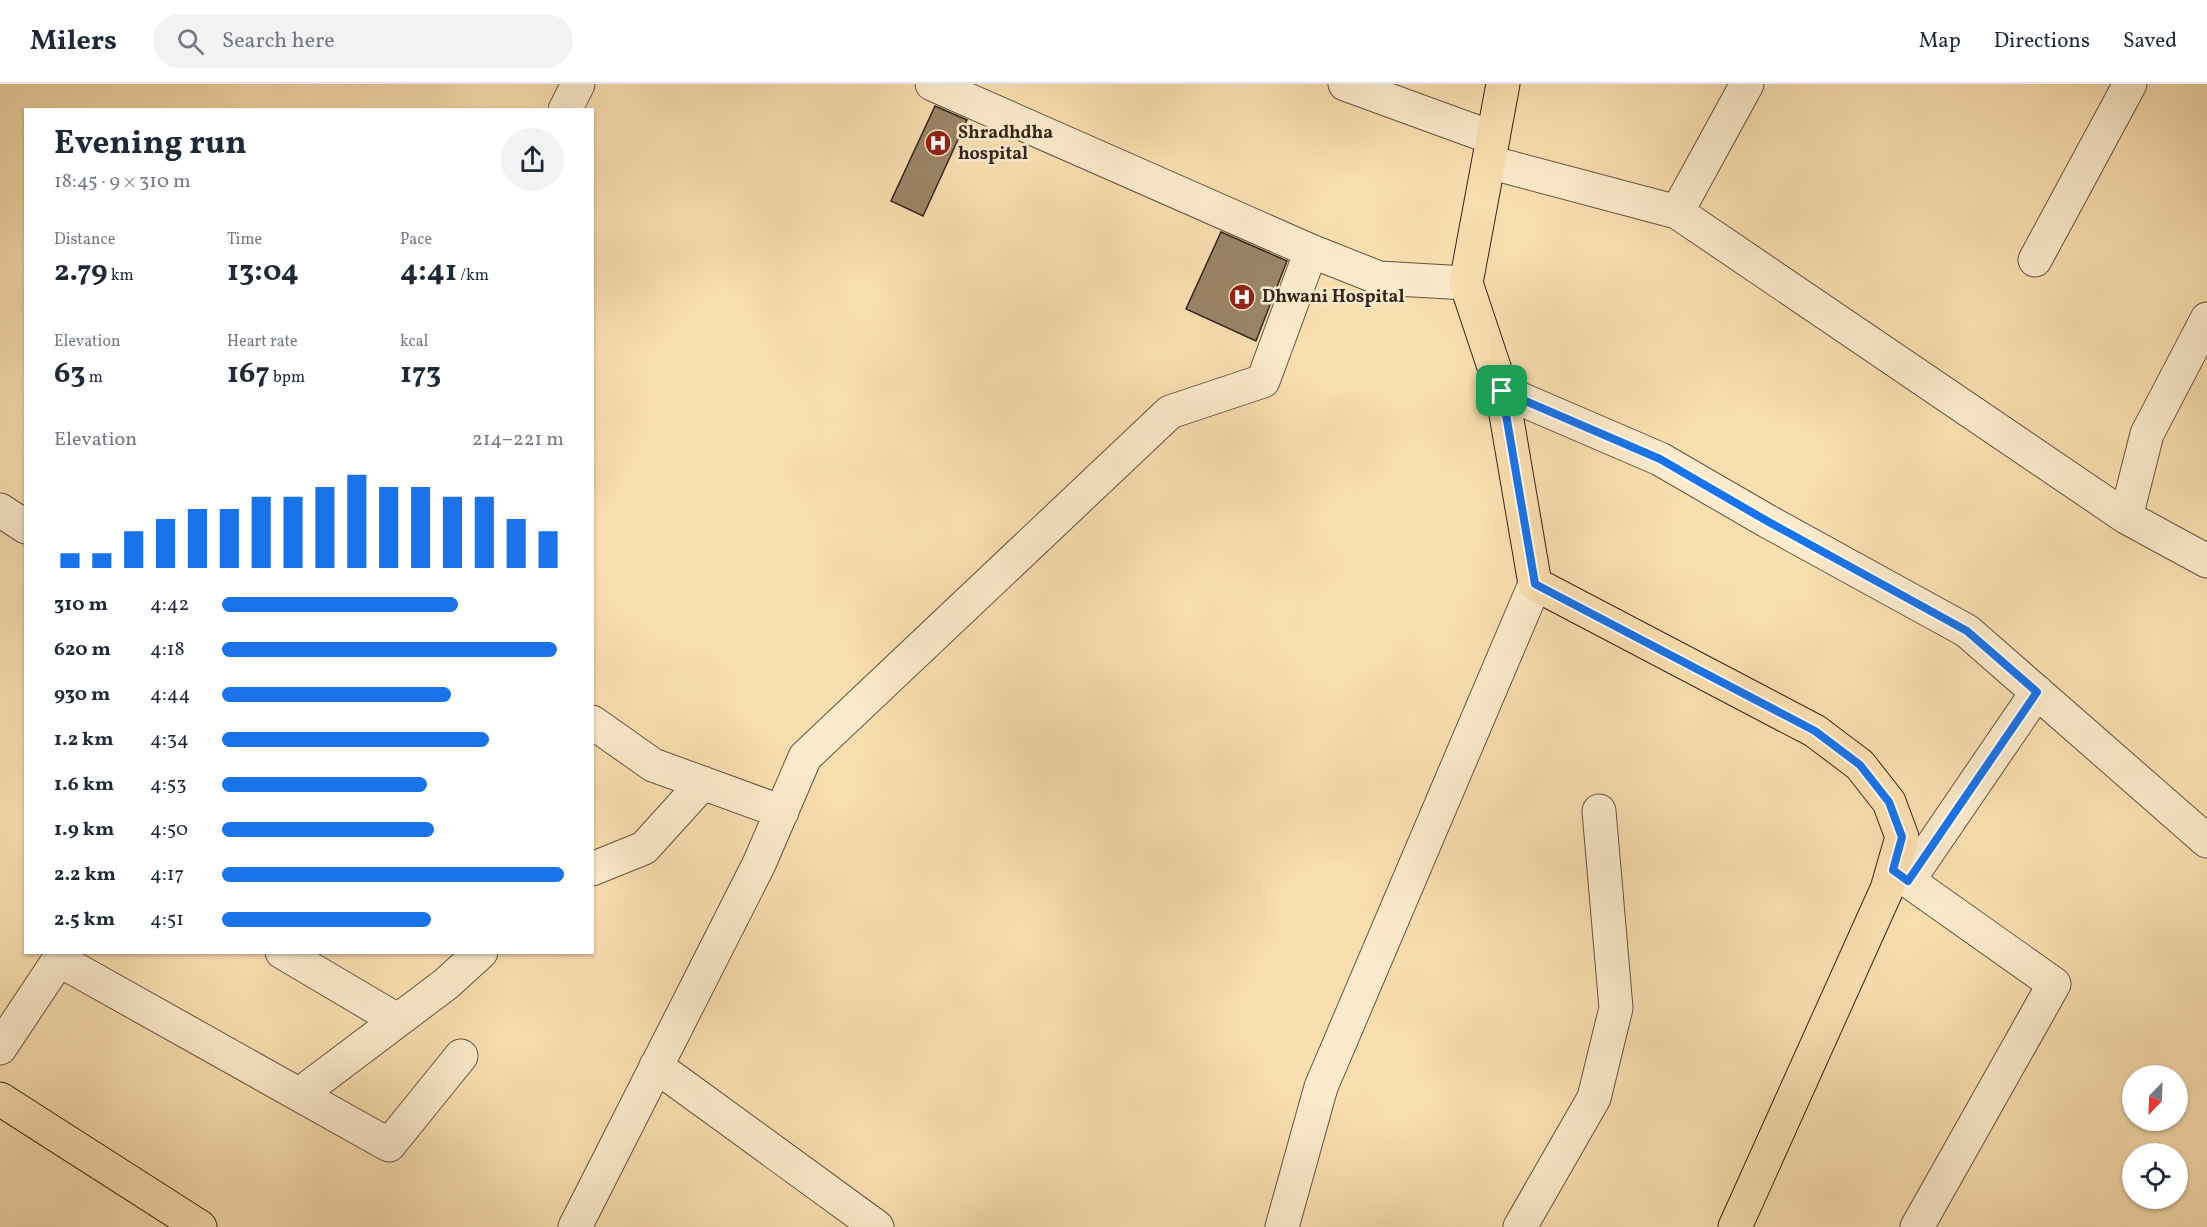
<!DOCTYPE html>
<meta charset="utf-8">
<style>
body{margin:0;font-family:Vollkorn,serif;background:#f2f2f3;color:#1f2937;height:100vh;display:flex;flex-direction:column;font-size:22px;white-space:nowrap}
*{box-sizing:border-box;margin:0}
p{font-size:20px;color:#747a83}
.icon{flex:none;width:33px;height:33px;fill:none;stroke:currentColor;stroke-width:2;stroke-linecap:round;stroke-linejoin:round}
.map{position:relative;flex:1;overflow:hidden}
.details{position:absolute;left:24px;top:24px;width:570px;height:846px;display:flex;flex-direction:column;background:#fff;border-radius:0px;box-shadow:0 2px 4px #0004}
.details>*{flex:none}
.needle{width:39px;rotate:203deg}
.controls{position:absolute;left:2122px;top:981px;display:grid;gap:12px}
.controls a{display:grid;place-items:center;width:66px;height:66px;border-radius:50%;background:#fff;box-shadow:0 2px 4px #0004;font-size:30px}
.pin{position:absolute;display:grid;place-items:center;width:51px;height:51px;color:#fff;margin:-26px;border-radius:12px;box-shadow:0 3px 9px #0006}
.round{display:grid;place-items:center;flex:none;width:63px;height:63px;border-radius:32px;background:#f2f2f3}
.headline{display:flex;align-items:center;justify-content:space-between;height:102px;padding:0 30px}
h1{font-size:33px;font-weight:700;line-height:45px}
.metrics{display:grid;grid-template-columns:repeat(3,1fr);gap:9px;height:102px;padding:6px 30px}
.metrics div{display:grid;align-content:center}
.metrics b{font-size:30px;font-weight:700}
.metrics small{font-size:16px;font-weight:400}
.metrics p{font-size:16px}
.chart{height:168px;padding:12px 30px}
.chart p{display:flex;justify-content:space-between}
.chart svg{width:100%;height:108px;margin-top:6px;stroke:#1a73e8;stroke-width:6}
ul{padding:0 30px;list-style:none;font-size:20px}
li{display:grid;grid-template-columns:96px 72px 1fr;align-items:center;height:45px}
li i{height:15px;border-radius:8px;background:#1a73e8}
header{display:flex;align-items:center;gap:36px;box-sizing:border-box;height:84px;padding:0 30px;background:#fff;border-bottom:2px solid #e0e1e3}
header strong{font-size:28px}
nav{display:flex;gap:33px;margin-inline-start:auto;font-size:21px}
.search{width:420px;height:54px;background:#f2f2f3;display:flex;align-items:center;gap:15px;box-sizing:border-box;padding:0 21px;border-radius:33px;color:#747a83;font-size:22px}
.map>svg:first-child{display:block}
</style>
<header>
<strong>Milers</strong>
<div class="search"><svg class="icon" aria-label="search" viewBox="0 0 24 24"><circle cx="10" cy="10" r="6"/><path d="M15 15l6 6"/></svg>Search here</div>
<nav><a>Map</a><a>Directions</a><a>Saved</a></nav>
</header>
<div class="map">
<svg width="2207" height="1143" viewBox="0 0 2207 1143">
<rect width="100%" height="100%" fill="#f9deaf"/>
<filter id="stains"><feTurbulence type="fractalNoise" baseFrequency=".00333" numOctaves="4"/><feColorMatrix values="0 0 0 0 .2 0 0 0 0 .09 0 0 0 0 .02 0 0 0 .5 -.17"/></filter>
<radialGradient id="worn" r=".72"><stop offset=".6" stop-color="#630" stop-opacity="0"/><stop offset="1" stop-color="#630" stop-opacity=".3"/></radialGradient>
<!-- building -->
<path fill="#9b8567" stroke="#36241a" stroke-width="1.5" d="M935,22L967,36L923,132L891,117Z
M1221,148L1287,177L1256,257L1186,225Z"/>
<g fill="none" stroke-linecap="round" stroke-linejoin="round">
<defs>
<path id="minor" d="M932,0L1311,167L1379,194L1466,199
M1345,0L1493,54
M565,26L578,0
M1489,78L1677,128L2126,433L2207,477
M1677,128L1747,0
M2035,176L2130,0
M1502,307L1660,375L1767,437L1967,547L2207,757
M0,426L26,443
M2126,433L2147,350L2207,235
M592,638L653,681L782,728
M592,785L644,764L703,699
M1893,786L2054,900L1917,1143
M1908,797L2037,608
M282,868L397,936
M59,876L389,1061L461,972
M0,964L64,868
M656,982L877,1143
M300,1010L446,900L481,868
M575,1143L759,780L805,673L1170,328L1263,297L1311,167
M1282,1143L1321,1003L1535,500
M1520,1143L1594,1014L1616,924L1599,727"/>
<path id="major" d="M1503,0L1466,199L1502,307L1535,500L1815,647L1860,681L1889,718L1902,753L1887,805L1735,1143
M0,1015L200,1143"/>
</defs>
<!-- minor casing -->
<use href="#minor" stroke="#67523f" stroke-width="35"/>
<!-- major casing -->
<use href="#major" stroke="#36241a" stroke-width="35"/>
<!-- minor -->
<use href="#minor" stroke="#fbeacb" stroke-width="33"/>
<!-- major -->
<use href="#major" stroke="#f9deaf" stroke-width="33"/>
</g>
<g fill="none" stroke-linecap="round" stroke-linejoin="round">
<defs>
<path id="route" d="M1502,307L1660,375L1767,437L1967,547L2037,608L1908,797L1893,786L1902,753L1889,718L1860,681L1815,647L1535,500Z"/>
</defs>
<!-- route casing -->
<use href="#route" stroke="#fff" stroke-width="12"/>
<!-- route -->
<use href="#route" stroke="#1a73e8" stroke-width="8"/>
</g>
<!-- icons -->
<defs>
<symbol id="hospital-disc" viewBox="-11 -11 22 22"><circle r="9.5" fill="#8f2418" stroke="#fbeacb"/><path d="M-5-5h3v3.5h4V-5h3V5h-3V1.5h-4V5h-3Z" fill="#fff"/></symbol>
</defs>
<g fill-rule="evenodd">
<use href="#hospital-disc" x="923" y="44" width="30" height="30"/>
<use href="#hospital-disc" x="1227" y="198" width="30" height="30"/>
</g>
<g text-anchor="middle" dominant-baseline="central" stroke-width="5" stroke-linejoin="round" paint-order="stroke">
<!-- poi labels -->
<g font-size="18" font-weight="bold" fill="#36241a" stroke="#fbeacb" text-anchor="start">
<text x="958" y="49">Shradhdha<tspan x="958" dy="21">hospital</tspan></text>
<text x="1262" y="213">Dhwani Hospital</text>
</g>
</g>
<rect width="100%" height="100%" filter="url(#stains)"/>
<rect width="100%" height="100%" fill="url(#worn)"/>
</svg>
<div class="controls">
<a><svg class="needle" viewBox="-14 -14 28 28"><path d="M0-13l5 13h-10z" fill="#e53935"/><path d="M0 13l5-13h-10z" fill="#747a83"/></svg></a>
<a><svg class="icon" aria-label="locate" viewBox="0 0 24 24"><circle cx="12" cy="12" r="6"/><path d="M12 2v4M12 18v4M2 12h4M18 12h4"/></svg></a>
</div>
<div class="pin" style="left:1502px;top:307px;background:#1e9e55"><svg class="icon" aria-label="arrive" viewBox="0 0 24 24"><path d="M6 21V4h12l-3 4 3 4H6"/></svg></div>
<section class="details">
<div class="headline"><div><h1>Evening run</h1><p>18:45 · 9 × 310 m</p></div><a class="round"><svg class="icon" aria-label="share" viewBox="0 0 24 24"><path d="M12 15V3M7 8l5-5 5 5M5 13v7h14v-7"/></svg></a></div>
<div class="metrics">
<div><p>Distance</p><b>2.79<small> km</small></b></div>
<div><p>Time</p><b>13:04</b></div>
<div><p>Pace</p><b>4:41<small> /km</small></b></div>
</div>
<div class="metrics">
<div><p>Elevation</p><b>63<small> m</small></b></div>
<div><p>Heart rate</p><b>167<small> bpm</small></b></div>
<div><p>kcal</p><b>173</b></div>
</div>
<div class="chart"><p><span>Elevation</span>214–221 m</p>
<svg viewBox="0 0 160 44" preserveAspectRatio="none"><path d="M5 44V38M15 44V38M25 44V29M35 44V24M45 44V20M55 44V20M65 44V15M75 44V15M85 44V11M95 44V6M105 44V11M115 44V11M125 44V15M135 44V15M145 44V24M155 44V29"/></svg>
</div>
<ul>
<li><b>310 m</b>4:42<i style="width:69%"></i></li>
<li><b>620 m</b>4:18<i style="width:98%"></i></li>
<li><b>930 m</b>4:44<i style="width:67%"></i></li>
<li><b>1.2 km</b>4:34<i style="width:78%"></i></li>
<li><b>1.6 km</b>4:53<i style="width:60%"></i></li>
<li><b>1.9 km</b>4:50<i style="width:62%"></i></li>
<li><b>2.2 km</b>4:17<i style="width:100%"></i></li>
<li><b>2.5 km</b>4:51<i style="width:61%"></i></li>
</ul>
</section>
</div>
